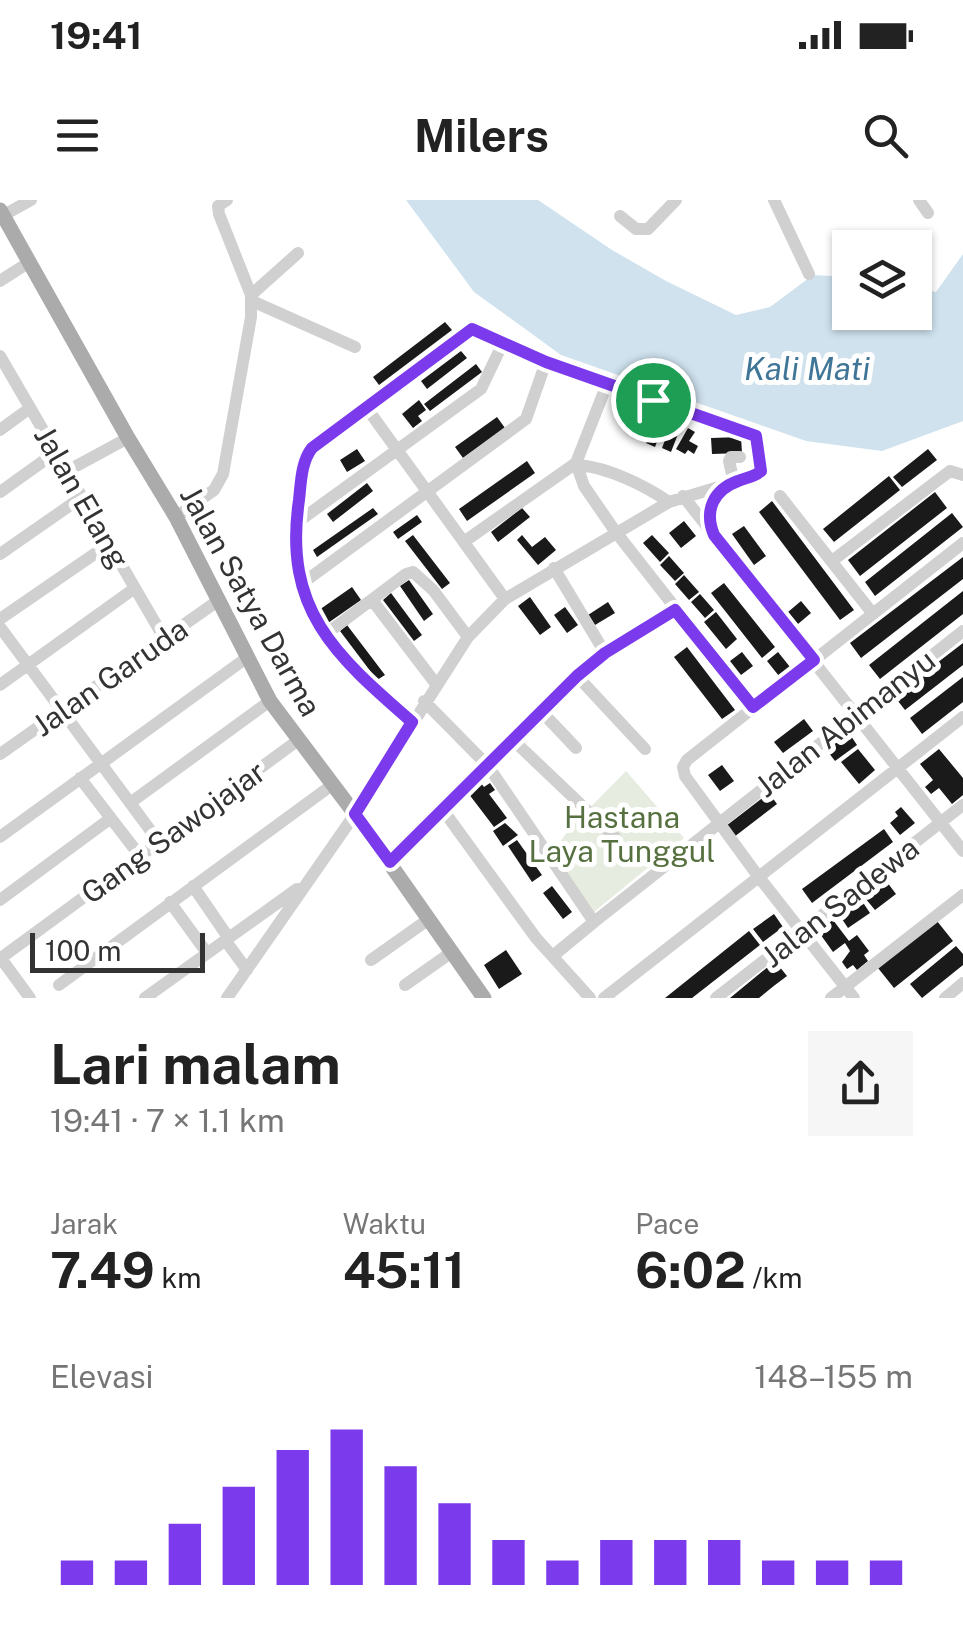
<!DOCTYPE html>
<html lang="id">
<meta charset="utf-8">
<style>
body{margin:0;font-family:"Public Sans",sans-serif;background:#f6f6f6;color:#222;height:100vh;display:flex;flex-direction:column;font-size:38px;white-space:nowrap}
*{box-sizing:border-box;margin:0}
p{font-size:32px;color:#767676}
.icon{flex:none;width:55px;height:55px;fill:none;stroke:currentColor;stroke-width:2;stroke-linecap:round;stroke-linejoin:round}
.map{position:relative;height:798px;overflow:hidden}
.sheet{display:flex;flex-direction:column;background:#fff;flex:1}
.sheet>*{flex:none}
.buttons{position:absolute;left:832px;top:30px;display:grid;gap:20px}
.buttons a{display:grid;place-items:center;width:100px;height:100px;border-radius:0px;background:#fff;box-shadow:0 2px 8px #0004;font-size:50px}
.scale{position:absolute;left:30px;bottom:25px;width:175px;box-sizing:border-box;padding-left:10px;border:5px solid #333;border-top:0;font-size:28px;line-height:35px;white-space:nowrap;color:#333;-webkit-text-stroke:8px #fff;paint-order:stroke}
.pin{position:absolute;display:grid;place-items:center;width:85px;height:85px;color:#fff;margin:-42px;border:5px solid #fff;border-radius:50%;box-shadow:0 2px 10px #0007}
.round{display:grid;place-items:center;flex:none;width:105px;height:105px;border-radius:0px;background:#f6f6f6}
.summary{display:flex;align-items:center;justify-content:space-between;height:170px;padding:0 50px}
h1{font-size:55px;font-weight:700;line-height:75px}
.metrics{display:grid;grid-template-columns:repeat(3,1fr);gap:15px;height:170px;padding:10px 50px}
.metrics div{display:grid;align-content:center}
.metrics b{font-size:50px;font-weight:700}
.metrics small{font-size:28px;font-weight:400}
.metrics p{font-size:28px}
.chart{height:280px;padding:20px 50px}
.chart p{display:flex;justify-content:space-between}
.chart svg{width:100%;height:180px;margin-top:10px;stroke:#7c3aed;stroke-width:6}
.status{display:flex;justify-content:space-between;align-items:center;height:70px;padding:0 50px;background:#fff;direction:ltr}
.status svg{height:28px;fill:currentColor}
header{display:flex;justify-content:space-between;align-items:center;height:130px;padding:0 50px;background:#fff;font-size:45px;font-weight:700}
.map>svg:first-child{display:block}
</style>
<div class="status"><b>19:41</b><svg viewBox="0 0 49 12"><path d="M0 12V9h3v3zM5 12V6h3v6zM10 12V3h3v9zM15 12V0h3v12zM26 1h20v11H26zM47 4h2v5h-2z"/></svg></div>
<header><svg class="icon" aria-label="menu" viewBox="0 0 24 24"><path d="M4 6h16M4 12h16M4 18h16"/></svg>Milers<svg class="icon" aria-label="search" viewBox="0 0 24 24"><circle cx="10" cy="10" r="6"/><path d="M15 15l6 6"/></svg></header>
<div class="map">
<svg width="963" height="798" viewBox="0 0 963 798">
<rect width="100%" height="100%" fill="#fff"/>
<!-- green -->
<path fill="#e6ecdf" d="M626,571L684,638L594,712L553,652L570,628Z"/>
<!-- water -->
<path fill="#cfe2ee" d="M406,0H538L612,50L666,81L736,115L770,107L813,75L850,77V112H915V88L936,92L963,54V221L882,251L806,241L561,155L474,92Z"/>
<!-- building -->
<path fill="#1a1a1a" d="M445,122L452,130L379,185L373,177Z
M461,151L467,158L427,189L421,181Z
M476,164L482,172L430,211L424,204Z
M419,200L426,210L418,216L422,221L413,228L402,214Z
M658,212L667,215L655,247L646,243Z
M497,217L505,228L463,258L455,247Z
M674,217L683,221L671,252L662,248Z
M688,228L695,232L689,241L698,246L694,254L688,250L685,254L676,249Z
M741,237L742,253L712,254L711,238Z
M357,249L365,261L347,272L340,260Z
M928,249L937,260L902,287L893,277Z
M527,261L535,273L467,321L459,309Z
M889,276L900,290L834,342L823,329Z
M367,283L373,291L333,322L327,314Z
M935,292L947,308L860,376L848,360Z
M772,301L854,410L840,420L759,312Z
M373,308L378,314L317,357L313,350Z
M522,308L530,317L498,342L491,332Z
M952,313L963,327L875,396L865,382Z
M417,315L422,322L398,339L393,332Z
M684,321L696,336L681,348L669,333Z
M744,326L766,356L754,365L732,334Z
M413,335L450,383L442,389L405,341Z
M522,335L532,347L545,337L556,350L538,365L517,340Z
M652,335L669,353L660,362L643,343Z
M669,356L684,373L675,381L660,365Z
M963,357V379L861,458L850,443Z
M684,375L699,392L689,400L675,384Z
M409,380L433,414L424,421L400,386Z
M724,383L775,447L762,458L711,393Z
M352,387L361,400L328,423L319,410Z
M963,391V414L880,479L869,465Z
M391,393L422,435L414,441L383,400Z
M700,394L714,410L705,418L691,402Z
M530,397L551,427L540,435L518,406Z
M801,401L811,413L798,424L788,412Z
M608,402L615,413L595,425L588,415Z
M565,407L578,425L567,433L554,415Z
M716,412L737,439L726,449L704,422Z
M347,425L385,475L377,480L340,431Z
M963,443V465L905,510L894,496Z
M687,447L735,510L722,519L674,457Z
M742,452L753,466L741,475L730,461Z
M778,452L790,467L779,476L767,461Z
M963,477V502L922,534L910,518Z
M804,519L813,531L783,553L774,542Z
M845,527L857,545L835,561L822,544Z
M858,549L875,570L859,584L841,562Z
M939,549L963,578V595L952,604L939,588L931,594L925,587L933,580L920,564Z
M722,565L734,581L720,591L708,575Z
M478,579L484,587L490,583L495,590L489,594L507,618L494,627L465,589Z
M769,593L777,604L734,637L726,626Z
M901,607L915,623L900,635L890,623L898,616L895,612Z
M505,623L518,635L503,646L493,631Z
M884,629L893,642L812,703L802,689Z
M517,640L542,675L532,682L508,646Z
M887,682L896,694L875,710L865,698Z
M552,686L572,712L563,719L543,693Z
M862,701L870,713L848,728L840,716Z
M774,714L783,727L763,742L753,729Z
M833,720L849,741L857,735L869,751L864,755L868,761L857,770L853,765L847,769L842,762L850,751L845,743L833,752L818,731Z
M937,721L953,741L894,788L878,768Z
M749,731L760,745L692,798H665Z
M956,746L963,754V765L922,798L910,784Z
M506,750L522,774L499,789L484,765Z
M775,761L787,776L775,785L759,798H730Z"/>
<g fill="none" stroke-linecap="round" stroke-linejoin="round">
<!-- minor -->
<path stroke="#d0d0d0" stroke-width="12" d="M774,0L809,74
M919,0L928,13
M2,16L31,0
M620,16L636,29H648L676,0
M0,81L28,63
M251,95L298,53
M252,101L355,147
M0,156L164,438
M366,207L505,399
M0,230L30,208
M576,263L584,286L615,331L753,507
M579,265C609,268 644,285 669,302
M67,271L128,238
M0,292L56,252
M683,296L963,651
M780,296L873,414
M176,317L214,290L223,274L251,117V95L219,14L218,6L227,0
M295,324L481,189L503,143
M711,328L708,311L734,282L729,261L731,257H740
M465,341L576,263L607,184
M0,354L82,297
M832,361L950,271L963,275
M300,385L526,219L546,162
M372,400L436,484
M0,419L109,344
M0,427L159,642
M326,434L406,374L413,372L433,390L468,437
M605,453L675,410
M577,476L645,549
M0,485L135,388
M424,501L488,566L594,722L963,431
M540,510L576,548
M513,540L616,638
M0,554L219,400
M80,578L140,656
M130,603L270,501
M443,610L536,738L590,798
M0,637L245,459
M390,662L540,510L605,453L554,368
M193,686L228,737
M0,700L111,618
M170,702L207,753
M225,740L247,770
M554,755L594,722
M0,757L30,798
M1,758L297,541
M371,760L429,719
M59,785L332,585
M405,785L452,752
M145,798L297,689
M227,798L355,614L468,437L505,399L669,302L755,276L761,266L756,236L546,162L474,129L312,248C301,262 301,283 299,300C283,410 335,455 412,522
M604,798L963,517
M716,798L963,605
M831,798L963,695
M854,798L758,676L685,576L683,567L687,560L963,343
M945,798L963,783"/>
<!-- major -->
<path stroke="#ababab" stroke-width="15" d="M0,10L128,238L176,317L270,501L355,614L484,798"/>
</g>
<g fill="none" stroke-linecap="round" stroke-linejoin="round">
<defs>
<path id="route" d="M472,129L546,162L756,236L761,271C753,278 747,277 738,281C713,290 704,311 714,335L814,460L753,507L675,410L605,453L577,476L390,662L355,614L412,522C335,455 283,410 299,300C301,283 301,262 312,248Z"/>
</defs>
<!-- route casing -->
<use href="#route" stroke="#fff" stroke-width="20"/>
<!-- route -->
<use href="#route" stroke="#7c3aed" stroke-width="12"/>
</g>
<g text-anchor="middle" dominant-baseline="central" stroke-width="10" stroke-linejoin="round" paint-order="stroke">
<!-- street labels -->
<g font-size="30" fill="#333" stroke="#fff">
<text transform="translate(82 297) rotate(60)">Jalan Elang</text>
<text transform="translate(251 401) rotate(61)">Jalan Satya Darma</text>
<text transform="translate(110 477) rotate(-35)">Jalan Garuda</text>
<text transform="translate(845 523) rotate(-38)">Jalan Abimanyu</text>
<text transform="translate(173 632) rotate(-36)">Gang Sawojajar</text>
<text transform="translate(840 702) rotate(-38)">Jalan Sadewa</text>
</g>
<!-- park labels -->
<g font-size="30" fill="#56703f" stroke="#fff">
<text x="622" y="617">Hastana<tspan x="622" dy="34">Laya Tunggul</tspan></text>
</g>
<!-- water labels -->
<g font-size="32" font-style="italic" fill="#3f7597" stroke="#fff">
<text x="807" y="168">Kali Mati</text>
</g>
</g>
</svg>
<div class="buttons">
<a><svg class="icon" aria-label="layers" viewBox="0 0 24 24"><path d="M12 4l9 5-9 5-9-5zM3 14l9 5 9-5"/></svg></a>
</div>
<div class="scale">100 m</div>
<div class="pin" style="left:653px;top:200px;background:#1e9e55"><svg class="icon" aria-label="arrive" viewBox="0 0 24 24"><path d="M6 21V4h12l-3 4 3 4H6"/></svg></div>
</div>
<section class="sheet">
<div class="summary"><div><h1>Lari malam</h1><p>19:41 · 7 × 1.1 km</p></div><a class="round"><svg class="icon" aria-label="share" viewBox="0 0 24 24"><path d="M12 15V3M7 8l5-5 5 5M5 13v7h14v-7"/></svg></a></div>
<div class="metrics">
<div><p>Jarak</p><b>7.49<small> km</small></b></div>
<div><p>Waktu</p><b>45:11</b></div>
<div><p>Pace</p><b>6:02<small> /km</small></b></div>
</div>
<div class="chart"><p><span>Elevasi</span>148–155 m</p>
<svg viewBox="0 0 160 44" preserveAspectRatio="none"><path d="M5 44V38M15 44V38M25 44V29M35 44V20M45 44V11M55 44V6M65 44V15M75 44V24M85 44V33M95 44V38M105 44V33M115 44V33M125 44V33M135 44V38M145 44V38M155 44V38"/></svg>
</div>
</section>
